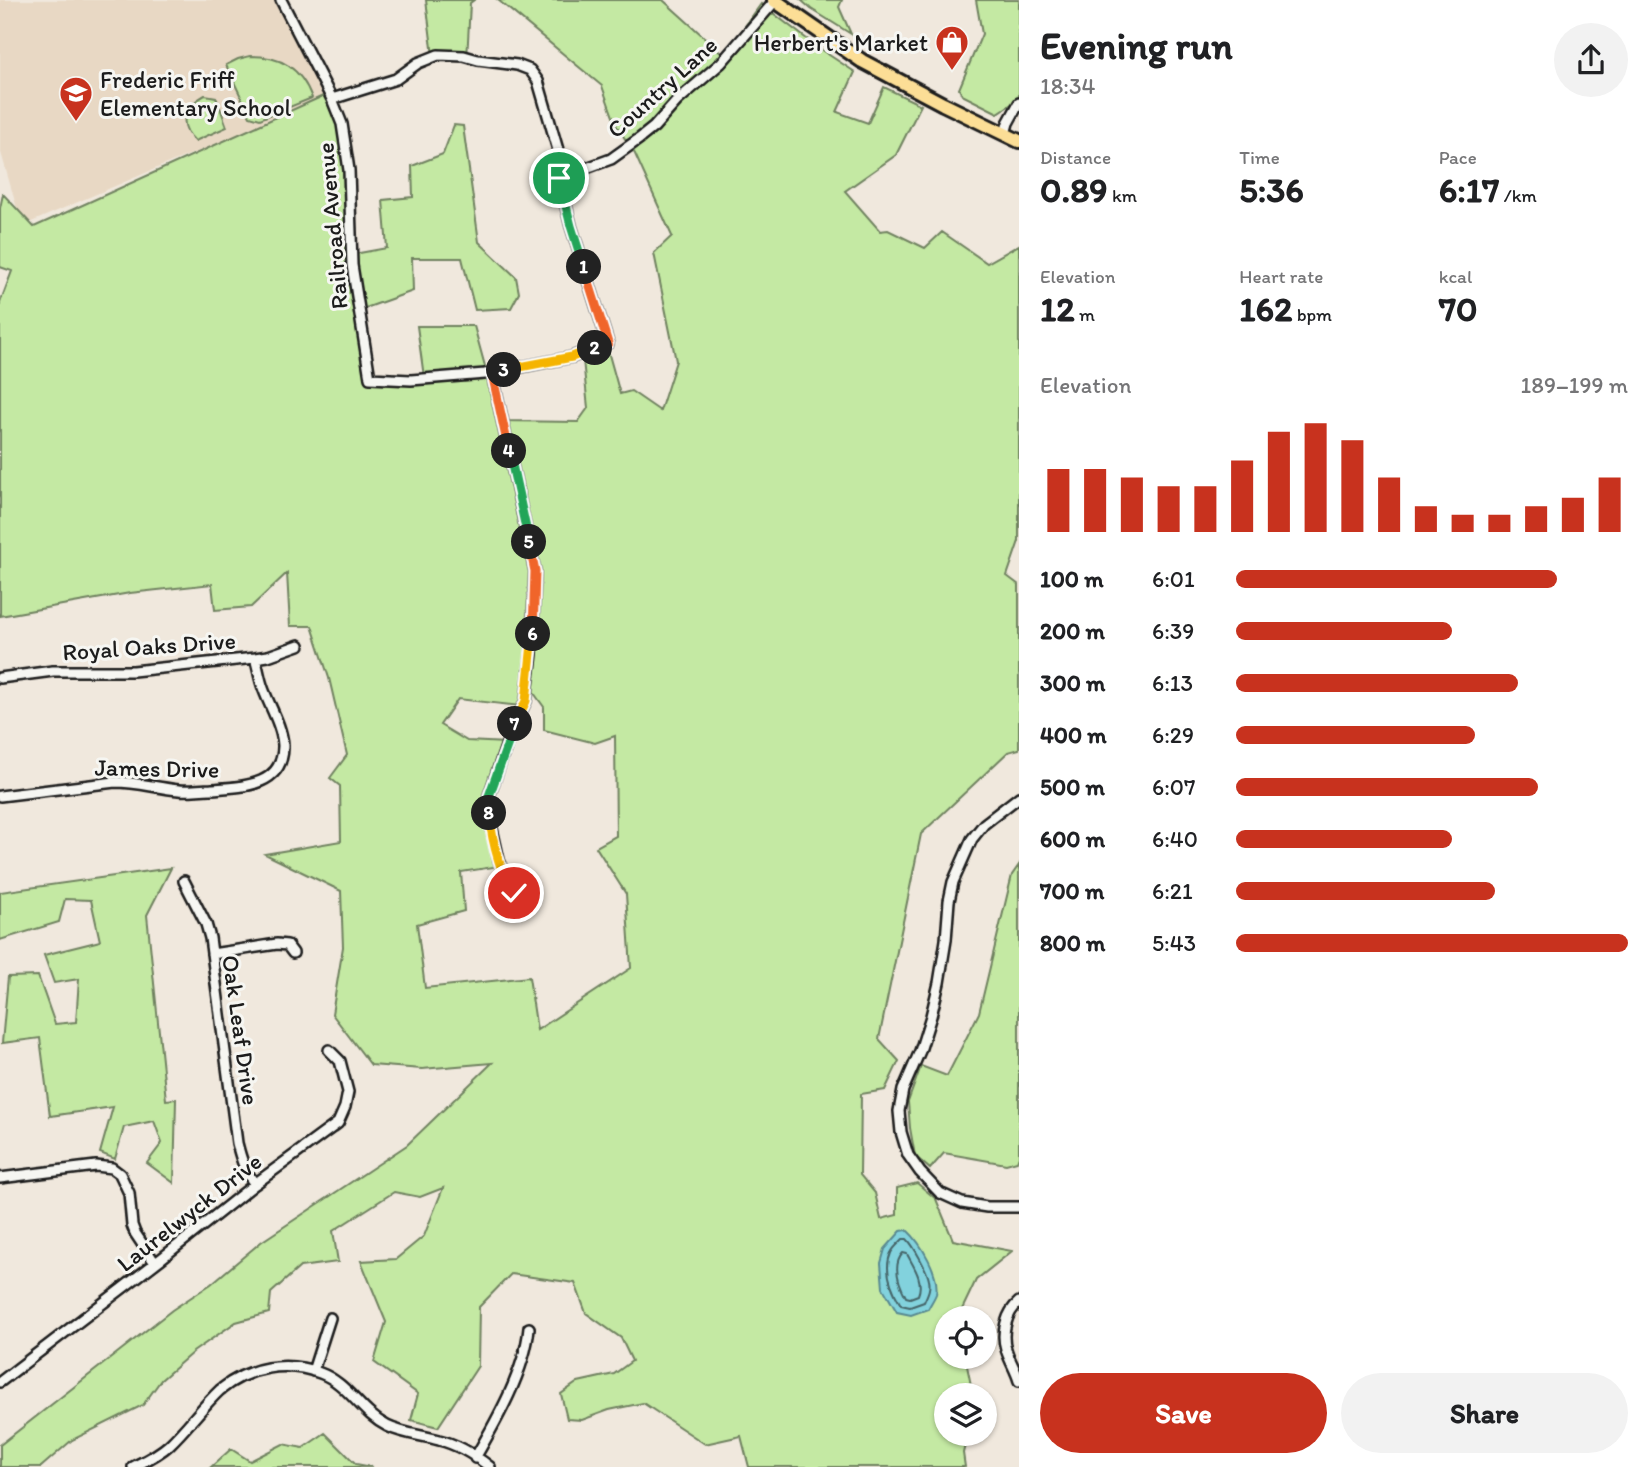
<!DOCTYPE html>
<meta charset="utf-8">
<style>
body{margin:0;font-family:Itim,sans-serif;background:#f2f2f2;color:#202124;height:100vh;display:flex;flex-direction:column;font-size:26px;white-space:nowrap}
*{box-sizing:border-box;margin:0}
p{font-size:23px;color:#757577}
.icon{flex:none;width:38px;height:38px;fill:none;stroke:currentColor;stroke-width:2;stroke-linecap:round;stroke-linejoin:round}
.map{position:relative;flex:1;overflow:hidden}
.panel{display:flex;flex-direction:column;background:#fff;width:630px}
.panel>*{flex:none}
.buttons{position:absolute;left:934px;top:1306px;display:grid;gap:14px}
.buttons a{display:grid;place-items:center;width:63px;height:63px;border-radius:50%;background:#fff;box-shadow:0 2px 5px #0004;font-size:35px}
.pin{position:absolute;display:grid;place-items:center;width:60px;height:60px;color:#fff;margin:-30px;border:4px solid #fff;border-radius:50%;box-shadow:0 2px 7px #0007}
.km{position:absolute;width:35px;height:35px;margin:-18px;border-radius:50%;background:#222;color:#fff;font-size:19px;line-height:35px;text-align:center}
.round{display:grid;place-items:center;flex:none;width:74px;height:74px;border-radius:37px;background:#f2f2f2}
.headline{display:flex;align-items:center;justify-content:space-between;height:119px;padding:0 21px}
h1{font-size:38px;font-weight:800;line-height:52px}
.metrics{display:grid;grid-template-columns:repeat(3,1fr);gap:10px;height:119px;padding:7px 21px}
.metrics div{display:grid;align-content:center}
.metrics b{font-size:35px;font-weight:800}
.metrics small{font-size:19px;font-weight:400}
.metrics p{font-size:19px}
.chart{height:196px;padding:14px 21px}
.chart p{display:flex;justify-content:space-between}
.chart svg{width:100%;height:126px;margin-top:7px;stroke:#c8321e;stroke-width:6}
.action{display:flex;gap:14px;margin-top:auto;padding:14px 21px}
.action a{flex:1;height:80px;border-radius:42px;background:#c8321e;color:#fff;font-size:28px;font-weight:800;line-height:80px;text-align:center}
.action a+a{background:#f2f2f2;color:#202124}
ul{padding:0 21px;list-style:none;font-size:23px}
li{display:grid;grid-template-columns:112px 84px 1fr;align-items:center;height:52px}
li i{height:18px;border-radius:9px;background:#c8321e}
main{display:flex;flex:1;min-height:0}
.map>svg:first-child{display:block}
</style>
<main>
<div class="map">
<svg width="1019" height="1467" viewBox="0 0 1019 1467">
<rect width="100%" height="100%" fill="#f0e8dd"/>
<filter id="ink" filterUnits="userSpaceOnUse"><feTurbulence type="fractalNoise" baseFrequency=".0143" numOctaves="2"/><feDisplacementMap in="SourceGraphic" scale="14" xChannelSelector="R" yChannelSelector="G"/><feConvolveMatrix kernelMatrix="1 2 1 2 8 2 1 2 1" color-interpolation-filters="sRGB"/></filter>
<g filter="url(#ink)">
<!-- built -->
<path fill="#e8d8c4" d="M0,0H281L332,99L171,162L22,226L0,149Z"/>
<!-- green -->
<path fill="#c4e9a3" stroke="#708260" stroke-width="2" fill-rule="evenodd" d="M426,0H474L470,3L467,60L433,56Z
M498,0H663L724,55L761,4L820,49L855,72L837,112L868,123L884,87L921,105L896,155L845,191L880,231L888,230L925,248L942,232L987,263L1019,245V541L1007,576L1019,585V749L1008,752L921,834L879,1039L899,1061L885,1090L861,1094L860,1175L875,1193L881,1219L897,1215V1188L917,1183L936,1199L953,1240L1012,1251L976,1280L958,1318H947V1356H965L973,1395H947V1433H968L963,1453L965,1467H749L741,1436L705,1444L643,1403L609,1410L582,1420L567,1419L561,1394L578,1382L614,1374L632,1361L621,1338L586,1313L575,1283L511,1274L479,1307L478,1366L438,1427L411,1420L418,1394L374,1362L386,1322L361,1261L396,1259L424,1236L443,1188L420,1197L394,1192L333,1231L338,1262L300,1267L271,1293L269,1313L236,1322L193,1352L161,1380L143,1405L72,1440L41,1467H0V1445L172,1310L211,1284L261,1242L407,1145L492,1063L422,1069L371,1065L332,1014L343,947L341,891L265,854L341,841L340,786L330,778L347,755L329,678L312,626H290L287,573L251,607L215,610L212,584L130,593L0,616V303L12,271L0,267V208L3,194L34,227L332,92L352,158L354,254L387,248L383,200L413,197L412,166L443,154L454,125L463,126L479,242L516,277L519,293L511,308L475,310L462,258H412L413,291L360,310L370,379L424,377L417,326H474L500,421L578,422L588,408L583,360L608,351L620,394L631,391L660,411L676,361L654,253L672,236L635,154L616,125L602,86ZM531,689L544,707V730L595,743L615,736L616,836L596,847L626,894L631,968L537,1030L529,977L425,988L417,924L464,911L461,872L500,866L491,795L506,743L467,741L440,725L458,699L521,706Z
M801,0H842L839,7L851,34L811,9Z
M976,0H1019V99L998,113L962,95L959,89L982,34Z
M250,56C281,56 301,68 312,98L260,119L250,116L226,65L238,59Z
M205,95L216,97L227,127L195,141C176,123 185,106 205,95Z
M1019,865V1156L1017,1161L1006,1164L944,1153L930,1169L915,1156L910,1128L908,1102L921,1066L947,1076L979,1013L1012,875Z
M171,868L147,915L166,1100L176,1099L174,1183L147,1163L162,1143L154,1121L124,1127L115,1159L100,1153L113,1107L50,1116L40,1038L2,1043L8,977L38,976L55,1024L76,1022L79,979L54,983L44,955L100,941L91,900L65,899L59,922L0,940V892Z
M325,1433L356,1464L372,1467H211L231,1449L250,1461L283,1444L303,1448Z"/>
<!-- water -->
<path fill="#82d2dd" stroke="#598990" stroke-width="2" d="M907,1230C921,1243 940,1274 936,1294C934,1299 930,1305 928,1309L911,1315L897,1312L883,1288L881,1263L885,1249L901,1231Z"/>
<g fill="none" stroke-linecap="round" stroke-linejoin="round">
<!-- shore -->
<path stroke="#456569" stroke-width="2" d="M903,1239H907C914,1246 927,1270 929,1280C931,1288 927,1295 924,1302L910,1307L901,1305C892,1290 883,1270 891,1253C893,1248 899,1243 903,1239Z
M903,1253L907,1254C914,1267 924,1281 918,1295L910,1298L906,1297C899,1284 892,1265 903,1253Z"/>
<defs>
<path id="minor" d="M281,0L332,99L342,124L349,170L352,265L370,378L411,380L485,374L572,357L608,343L571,226L555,162L558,150L538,81L530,70L517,65L478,60L464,56L438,55L418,63L396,79L332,99
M1005,134L1008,123L1019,103
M559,178L611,159L639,139L654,127L677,101L721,63L775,1
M492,373L535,571L532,654L526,701L511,732L489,796V815L499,860L507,881L514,893
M0,678L53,671H133L255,658L268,656L299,645
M0,796L115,782C137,782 157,788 179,790C189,791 200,789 211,789C241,787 284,787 283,745C282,725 268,704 262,685C259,676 258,667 255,658
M1019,797L984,824L972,839L953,882L949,901L946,940L939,983L931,1016L920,1051L903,1090L899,1111L901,1132L908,1155L920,1172L940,1193L962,1203L987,1207H1019
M184,881L206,924L210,938L237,1143C241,1159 245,1172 255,1184
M212,954L277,944L287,945L293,953
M0,1178L96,1166L112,1168L120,1174L129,1193L132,1225L135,1233L155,1263
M1019,1302C1006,1313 1001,1333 1006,1349C1009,1360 1016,1370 1019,1381
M313,1371L330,1318
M0,1382L162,1258L255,1184L338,1123L345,1107L348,1092L340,1061L329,1050
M475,1458C497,1420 525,1371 529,1328
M133,1467C145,1461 158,1455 169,1445C187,1428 202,1407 220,1390C248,1367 286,1360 320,1373C348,1383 361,1413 387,1426C403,1434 422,1435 439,1440C456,1444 476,1456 490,1467"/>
<path id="highway" d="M774,0L862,61L943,104L1019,141"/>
</defs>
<!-- minor casing -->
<use href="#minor" stroke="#1c1c1c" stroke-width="14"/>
<!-- highway casing -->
<use href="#highway" stroke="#1c1c1c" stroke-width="18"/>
<!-- minor -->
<use href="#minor" stroke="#f6f6f2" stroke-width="9"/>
<!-- highway -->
<use href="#highway" stroke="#fcde96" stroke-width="12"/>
</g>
</g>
<g fill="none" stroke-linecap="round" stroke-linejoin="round" filter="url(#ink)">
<defs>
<path id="split-1" d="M559,178L571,226L584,267"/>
<path id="split-2" d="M584,267L608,343L595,348"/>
<path id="split-3" d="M504,370L572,357L595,348"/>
<path id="split-4" d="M504,370L492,373L509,451"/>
<path id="split-5" d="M509,451L529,542"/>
<path id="split-6" d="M529,542L535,571L533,634"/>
<path id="split-7" d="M515,724L526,701L533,634"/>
<path id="split-8" d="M489,813V796L515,724"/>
<path id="split-9" d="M489,813C492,839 499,871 514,893"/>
</defs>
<!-- split-1 casing -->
<use href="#split-1" stroke="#fff" stroke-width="14"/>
<!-- split-2 casing -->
<use href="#split-2" stroke="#fff" stroke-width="14"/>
<!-- split-3 casing -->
<use href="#split-3" stroke="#fff" stroke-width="14"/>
<!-- split-4 casing -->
<use href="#split-4" stroke="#fff" stroke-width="14"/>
<!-- split-5 casing -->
<use href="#split-5" stroke="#fff" stroke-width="14"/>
<!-- split-6 casing -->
<use href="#split-6" stroke="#fff" stroke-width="14"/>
<!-- split-7 casing -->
<use href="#split-7" stroke="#fff" stroke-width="14"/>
<!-- split-8 casing -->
<use href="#split-8" stroke="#fff" stroke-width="14"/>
<!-- split-9 casing -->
<use href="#split-9" stroke="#fff" stroke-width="14"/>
<!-- split-1 -->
<use href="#split-1" stroke="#22a559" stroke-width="9"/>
<!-- split-2 -->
<use href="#split-2" stroke="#f0652b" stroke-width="9"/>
<!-- split-3 -->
<use href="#split-3" stroke="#f5b400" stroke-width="9"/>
<!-- split-4 -->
<use href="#split-4" stroke="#f0652b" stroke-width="9"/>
<!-- split-5 -->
<use href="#split-5" stroke="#22a559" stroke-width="9"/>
<!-- split-6 -->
<use href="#split-6" stroke="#f0652b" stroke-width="9"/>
<!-- split-7 -->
<use href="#split-7" stroke="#f5b400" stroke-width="9"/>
<!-- split-8 -->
<use href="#split-8" stroke="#22a559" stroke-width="9"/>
<!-- split-9 -->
<use href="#split-9" stroke="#f5b400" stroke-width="9"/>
</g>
<!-- icons -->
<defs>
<symbol id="shop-pin" viewBox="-11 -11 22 30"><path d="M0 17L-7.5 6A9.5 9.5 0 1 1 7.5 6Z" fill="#c8321e" stroke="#f6f6f2"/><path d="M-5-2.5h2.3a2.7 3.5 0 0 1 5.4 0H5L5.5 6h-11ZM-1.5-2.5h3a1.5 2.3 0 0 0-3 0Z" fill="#fff"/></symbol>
<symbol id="school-pin" viewBox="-11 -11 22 30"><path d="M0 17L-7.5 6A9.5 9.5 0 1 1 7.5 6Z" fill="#c8321e" stroke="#f6f6f2"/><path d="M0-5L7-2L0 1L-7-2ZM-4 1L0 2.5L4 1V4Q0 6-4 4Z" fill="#fff"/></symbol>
</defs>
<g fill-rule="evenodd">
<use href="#shop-pin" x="933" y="23" width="38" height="52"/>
<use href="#school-pin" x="57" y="74" width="38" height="52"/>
</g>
<g text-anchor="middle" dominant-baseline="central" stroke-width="6" stroke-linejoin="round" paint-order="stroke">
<!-- poi labels -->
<g font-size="24" fill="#1c1c1c" stroke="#f6f6f2" text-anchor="end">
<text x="928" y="42">Herbert's Market</text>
<text x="100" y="79" text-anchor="start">Frederic Friff<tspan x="100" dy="28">Elementary School</tspan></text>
</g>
<!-- street labels -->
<g font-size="24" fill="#1c1c1c" stroke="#f6f6f2">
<text transform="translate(662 87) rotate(-42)">Country Lane</text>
<text transform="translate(332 226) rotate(-95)">Railroad Avenue</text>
<text transform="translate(149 646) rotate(-4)">Royal Oaks Drive</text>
<text transform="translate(157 768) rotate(1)">James Drive</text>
<text transform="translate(241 1030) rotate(82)">Oak Leaf Drive</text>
<text transform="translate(189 1212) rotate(-38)">Laurelwyck Drive</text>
</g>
</g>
</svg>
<div class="buttons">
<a><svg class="icon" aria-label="locate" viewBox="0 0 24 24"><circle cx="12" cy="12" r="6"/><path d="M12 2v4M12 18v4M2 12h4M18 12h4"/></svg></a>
<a><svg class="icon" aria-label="layers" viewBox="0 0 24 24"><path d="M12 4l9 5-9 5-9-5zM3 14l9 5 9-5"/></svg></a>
</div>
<div class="pin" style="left:559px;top:178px;background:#1e9e55"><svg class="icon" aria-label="arrive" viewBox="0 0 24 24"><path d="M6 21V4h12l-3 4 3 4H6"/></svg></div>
<div class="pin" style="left:514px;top:893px;background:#d93025"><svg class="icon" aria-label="check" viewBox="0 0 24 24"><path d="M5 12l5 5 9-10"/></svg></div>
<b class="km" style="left:584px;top:267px">1</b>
<b class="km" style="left:595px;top:348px">2</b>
<b class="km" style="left:504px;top:370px">3</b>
<b class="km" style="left:509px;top:451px">4</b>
<b class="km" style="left:529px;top:542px">5</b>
<b class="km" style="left:533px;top:634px">6</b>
<b class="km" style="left:515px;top:724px">7</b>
<b class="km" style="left:489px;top:813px">8</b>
</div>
<section class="panel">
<div class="headline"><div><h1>Evening run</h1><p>18:34</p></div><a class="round"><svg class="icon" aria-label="share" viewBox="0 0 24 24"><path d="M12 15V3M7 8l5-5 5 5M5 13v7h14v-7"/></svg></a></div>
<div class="metrics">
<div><p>Distance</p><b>0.89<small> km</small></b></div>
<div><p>Time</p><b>5:36</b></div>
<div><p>Pace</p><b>6:17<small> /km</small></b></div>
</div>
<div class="metrics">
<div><p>Elevation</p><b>12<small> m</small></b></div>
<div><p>Heart rate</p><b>162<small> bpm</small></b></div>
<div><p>kcal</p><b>70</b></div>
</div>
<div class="chart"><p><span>Elevation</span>189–199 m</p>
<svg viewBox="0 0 160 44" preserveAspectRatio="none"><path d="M5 44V22M15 44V22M25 44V25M35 44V28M45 44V28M55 44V19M65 44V9M75 44V6M85 44V12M95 44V25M105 44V35M115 44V38M125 44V38M135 44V35M145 44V32M155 44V25"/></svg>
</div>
<ul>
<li><b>100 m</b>6:01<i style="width:82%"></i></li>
<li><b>200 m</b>6:39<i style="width:55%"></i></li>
<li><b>300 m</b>6:13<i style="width:72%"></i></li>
<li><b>400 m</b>6:29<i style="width:61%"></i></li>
<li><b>500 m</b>6:07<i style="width:77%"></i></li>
<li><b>600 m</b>6:40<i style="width:55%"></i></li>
<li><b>700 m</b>6:21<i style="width:66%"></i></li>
<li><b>800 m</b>5:43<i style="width:100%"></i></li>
</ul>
<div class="action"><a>Save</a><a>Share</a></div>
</section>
</main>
